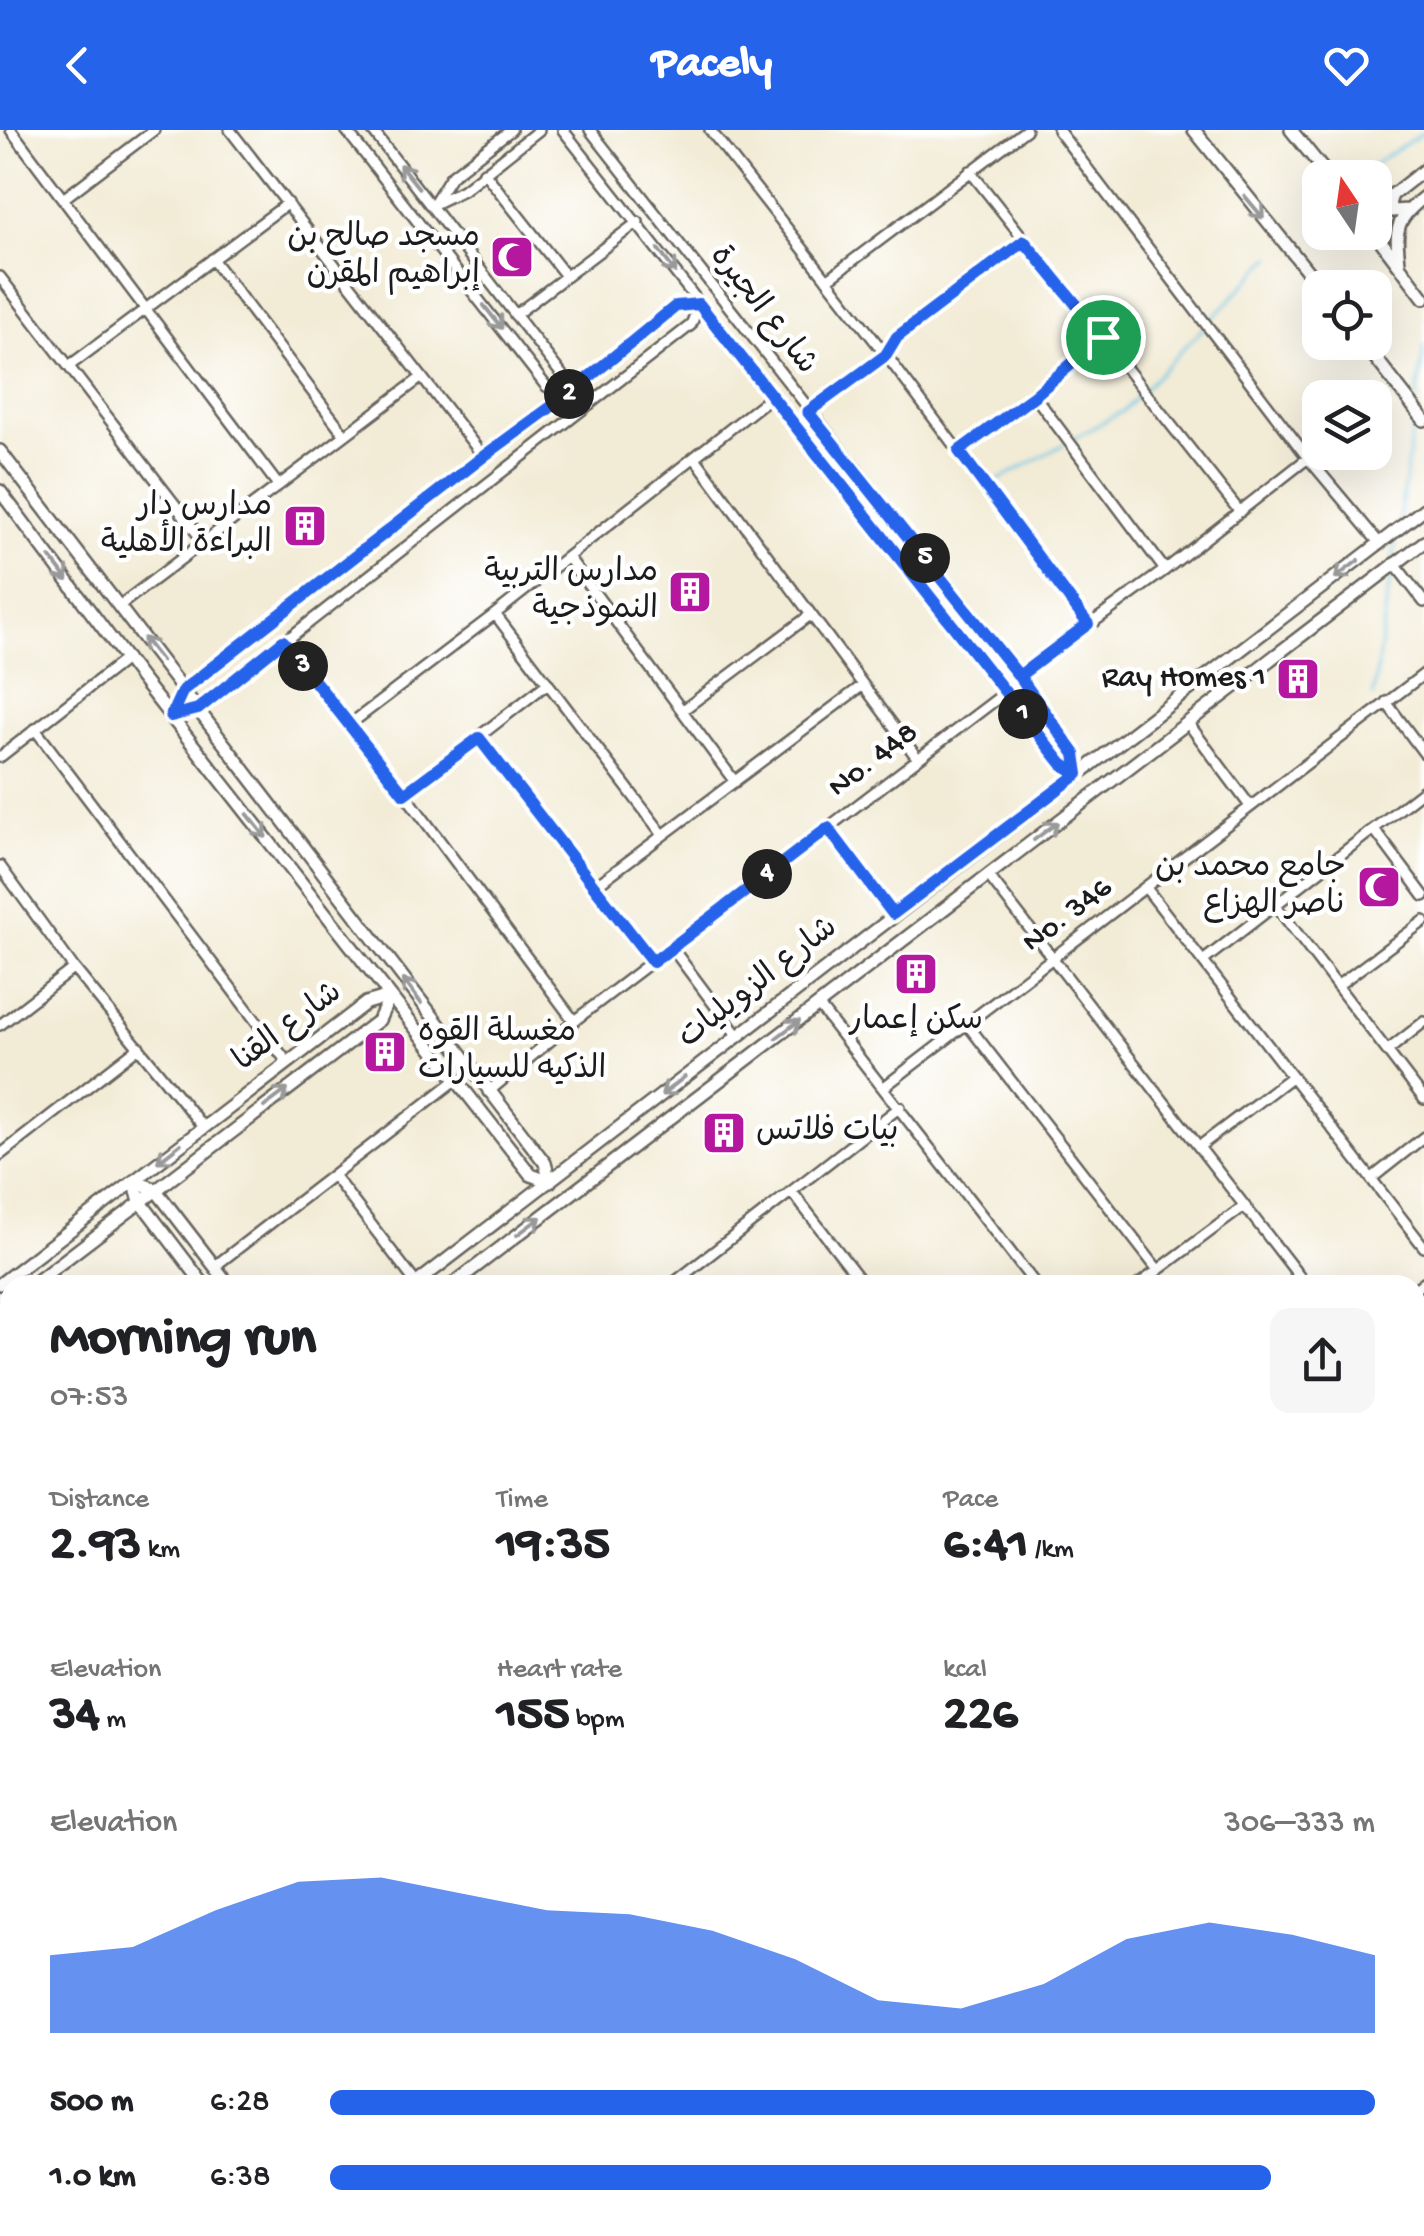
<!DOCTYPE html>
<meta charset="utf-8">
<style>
body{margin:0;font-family:"Gochi Hand","Playpen Sans Arabic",sans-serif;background:#f6f6f6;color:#202124;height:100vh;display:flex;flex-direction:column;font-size:38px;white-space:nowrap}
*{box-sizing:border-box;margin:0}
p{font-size:32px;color:#757577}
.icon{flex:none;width:55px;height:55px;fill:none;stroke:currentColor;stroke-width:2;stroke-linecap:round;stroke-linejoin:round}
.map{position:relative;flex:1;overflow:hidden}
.sheet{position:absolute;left:0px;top:1145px;width:1425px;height:962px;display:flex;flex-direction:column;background:#fff;border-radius:30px 30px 0 0;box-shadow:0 10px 40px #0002}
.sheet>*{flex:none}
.needle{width:65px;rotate:347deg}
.tools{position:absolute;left:1302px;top:30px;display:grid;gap:20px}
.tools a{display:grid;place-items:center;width:90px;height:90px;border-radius:20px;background:#fff;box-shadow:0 10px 40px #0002;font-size:50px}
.pin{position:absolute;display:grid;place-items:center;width:85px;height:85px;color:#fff;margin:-42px;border:5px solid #fff;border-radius:50%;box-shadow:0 2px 10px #0007}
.km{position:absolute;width:50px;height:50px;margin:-25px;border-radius:50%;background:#222;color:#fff;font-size:28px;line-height:50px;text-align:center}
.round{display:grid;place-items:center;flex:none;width:105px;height:105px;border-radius:20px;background:#f6f6f6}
.headline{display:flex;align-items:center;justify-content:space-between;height:170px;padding:0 50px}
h1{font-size:55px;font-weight:700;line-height:75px}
.stats{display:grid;grid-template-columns:repeat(3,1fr);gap:15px;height:170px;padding:10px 50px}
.stats div{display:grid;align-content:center}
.stats b{font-size:50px;font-weight:700}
.stats small{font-size:28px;font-weight:400}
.stats p{font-size:28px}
.chart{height:280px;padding:20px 50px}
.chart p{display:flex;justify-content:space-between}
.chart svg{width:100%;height:180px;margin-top:10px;fill:#2563eb;opacity:.7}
ul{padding:0 50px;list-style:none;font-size:32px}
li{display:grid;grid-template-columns:160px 120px 1fr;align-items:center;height:75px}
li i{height:25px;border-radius:12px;background:#2563eb}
header{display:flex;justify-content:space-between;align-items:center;height:130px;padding:0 50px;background:#2563eb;color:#fff;font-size:45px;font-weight:700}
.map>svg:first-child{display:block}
</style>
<header><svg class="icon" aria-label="back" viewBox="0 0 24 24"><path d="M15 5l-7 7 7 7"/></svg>Pacely<svg class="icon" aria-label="heart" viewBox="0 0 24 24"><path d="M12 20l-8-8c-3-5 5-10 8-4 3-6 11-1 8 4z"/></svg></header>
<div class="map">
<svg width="1424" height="2106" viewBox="0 0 1424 2106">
<rect width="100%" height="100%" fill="#fff"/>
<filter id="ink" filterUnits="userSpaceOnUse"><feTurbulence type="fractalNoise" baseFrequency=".01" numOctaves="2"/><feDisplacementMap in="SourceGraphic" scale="20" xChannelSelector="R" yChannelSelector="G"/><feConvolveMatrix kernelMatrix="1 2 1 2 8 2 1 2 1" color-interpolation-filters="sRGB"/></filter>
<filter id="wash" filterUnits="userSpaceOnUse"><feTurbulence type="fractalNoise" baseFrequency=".0048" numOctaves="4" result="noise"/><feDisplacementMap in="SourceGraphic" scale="40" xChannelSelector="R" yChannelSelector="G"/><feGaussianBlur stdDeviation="2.25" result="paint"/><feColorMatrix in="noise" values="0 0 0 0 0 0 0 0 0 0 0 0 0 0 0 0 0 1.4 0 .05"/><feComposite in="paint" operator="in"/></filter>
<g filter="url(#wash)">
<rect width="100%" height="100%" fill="#f2ebd5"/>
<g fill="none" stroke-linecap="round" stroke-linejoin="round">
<!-- stream -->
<path stroke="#67c4e5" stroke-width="2.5" d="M1353,48L1424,2
M1210,191L1272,126
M1416,271L1424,217
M1071,310L1123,281L1204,197
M995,352L1064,314
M1399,391L1414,285
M1393,431L1396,409
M1373,566L1391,443"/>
</g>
</g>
<g filter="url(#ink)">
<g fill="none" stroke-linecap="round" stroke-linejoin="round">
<defs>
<path id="street" d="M11,0L278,355
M230,0L483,326
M346,0L546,256L566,266
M372,0L562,245L566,266
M563,0L1062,634L1078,644
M590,0L1019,546L1075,624L1078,644
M710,0L886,225L1088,493
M1058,0L1308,328L1380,414
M970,41L1240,382
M484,42L566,146
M63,69L154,0
M434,73L451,46L511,0
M432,75L463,60L539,0
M212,129L345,305
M0,147L203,411
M827,150L1026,0
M699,174L691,195L198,579L171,587L183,560L483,326L566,266L677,176Z
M515,185L638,92
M69,236L288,73
M1034,265L1165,440
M809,282L886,225L897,207L1024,111
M959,321L1034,265L1103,207
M695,328L918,629
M568,427L735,652
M1394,433L1424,472
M119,476L422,247
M495,484L663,705
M283,511L405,664L574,891
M1019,546L1165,440L1308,328
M1386,572L1424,623
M683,580L809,486
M1188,593L1250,676
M349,595L495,484L772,266
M35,599L287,932
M479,608L653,832
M0,627L127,528
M405,664L548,553
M827,698L893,785
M1374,699L1424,766
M0,736L74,838L203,997
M988,745L1306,1155
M594,757L863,555
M1146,758L1424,1117
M1276,776L1424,969
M672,818L737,905
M1203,831L1424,660
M1337,856L1424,791
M819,876L1036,1155
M967,894L1158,1140
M0,895L74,838
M1387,921L1424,892
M884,957L1424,544
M488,962L574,891L1006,562
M1200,1016L1291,947
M0,1025L139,917
M333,1045L416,1153
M1372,1048L1424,1007
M792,1062L864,1155
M215,1136L456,950
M671,1155L900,977
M1138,1155L1243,1077
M1415,1159L1424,1152
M1415,1297L1424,1310
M0,1308L10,1300
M1415,1399L1424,1392
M0,1432L10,1425
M1415,1475L1424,1486
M0,1523L10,1536
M1415,1649L1424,1661
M0,1679L10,1692
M0,1710L10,1702
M1415,1769L1424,1762
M0,1777L10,1778
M0,1839L10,1840
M0,1933L10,1934
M0,2081L10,2086
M40,2098L65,2106
M558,2098L565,2106
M675,2098L681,2106
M153,2106L154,2098
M243,2106L244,2098
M334,2106L335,2098
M426,2106L427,2098
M460,2106L473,2098
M603,2106L615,2098
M747,2106L757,2098
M770,2106L780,2098"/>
<path id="secondary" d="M1194,0L1321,158
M1291,0L1330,48
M1392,65L1389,74L1392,81L1408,80
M1375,69L1392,65L1424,40
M1374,102L1424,168
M1399,132C1395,98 1396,89 1424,67
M1363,212L1424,290
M0,321L545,1033L550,1052
M0,361L139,546L531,1045L550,1052
M134,1051L155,1059L229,1155
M134,1051L140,1071L204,1155
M0,1154L366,873L390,866
M32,1155L379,890L390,866
M414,1155L1424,379
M452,1155L1424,412
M0,1180L10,1172
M937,2098L944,2106
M961,2098L967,2106"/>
<path id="primary" d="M1415,1937L1424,1930
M1415,1972L1424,1965
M1198,2106L1209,2098
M1241,2106L1252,2098"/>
</defs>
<!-- street casing -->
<use href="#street" stroke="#67645d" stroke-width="14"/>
<!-- secondary casing -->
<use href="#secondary" stroke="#67645d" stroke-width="16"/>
<!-- primary casing -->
<use href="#primary" stroke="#67645d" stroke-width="18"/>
<!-- street -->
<use href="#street" stroke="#fff" stroke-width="9"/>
<!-- secondary -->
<use href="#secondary" stroke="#fff" stroke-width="11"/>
<!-- primary -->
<use href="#primary" stroke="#fff" stroke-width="12"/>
</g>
<!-- one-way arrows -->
<defs><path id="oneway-shaft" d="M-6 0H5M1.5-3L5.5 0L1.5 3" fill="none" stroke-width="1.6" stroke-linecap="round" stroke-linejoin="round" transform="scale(2.5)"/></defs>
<g stroke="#999">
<use href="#oneway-shaft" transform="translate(409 46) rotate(-129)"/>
<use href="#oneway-shaft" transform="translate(1254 77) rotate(50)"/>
<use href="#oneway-shaft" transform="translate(667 131) rotate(53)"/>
<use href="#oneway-shaft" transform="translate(493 187) rotate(52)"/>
<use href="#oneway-shaft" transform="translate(59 439) rotate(53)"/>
<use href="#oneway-shaft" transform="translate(1347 439) rotate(143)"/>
<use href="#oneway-shaft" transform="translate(152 519) rotate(-128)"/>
<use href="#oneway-shaft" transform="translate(257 696) rotate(52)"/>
<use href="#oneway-shaft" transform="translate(1046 701) rotate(-37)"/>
<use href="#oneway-shaft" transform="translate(412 861) rotate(-127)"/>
<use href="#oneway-shaft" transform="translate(788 899) rotate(-37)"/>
<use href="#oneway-shaft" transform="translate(673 956) rotate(142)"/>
<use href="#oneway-shaft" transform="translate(276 968) rotate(-37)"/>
<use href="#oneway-shaft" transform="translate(169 1023) rotate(142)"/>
<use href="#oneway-shaft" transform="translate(529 1096) rotate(-37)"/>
</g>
</g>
<g fill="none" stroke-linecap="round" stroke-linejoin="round" filter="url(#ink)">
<defs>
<path id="route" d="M1103,207L1034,266L959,321L1088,494L1019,546L1075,624L1078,644L1062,634L699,174L676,176L566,266L484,326L183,560L171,586L198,579L283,511L404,664L479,608L653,832L828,698L893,784L1078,644L1075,624L1019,546L808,282L886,225L897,207L1024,111L1103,207"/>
</defs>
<!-- route casing -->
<use href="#route" stroke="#fff" stroke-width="20"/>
<!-- route -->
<use href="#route" stroke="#2563eb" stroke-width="12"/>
</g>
<!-- icons -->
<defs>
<symbol id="mosque-square" viewBox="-11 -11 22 22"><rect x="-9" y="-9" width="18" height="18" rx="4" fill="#b5179e" stroke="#fff"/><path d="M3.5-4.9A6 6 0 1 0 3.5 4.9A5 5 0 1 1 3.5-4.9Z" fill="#fff"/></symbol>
<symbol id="building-square" viewBox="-11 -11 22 22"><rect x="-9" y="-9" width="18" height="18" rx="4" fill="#b5179e" stroke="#fff"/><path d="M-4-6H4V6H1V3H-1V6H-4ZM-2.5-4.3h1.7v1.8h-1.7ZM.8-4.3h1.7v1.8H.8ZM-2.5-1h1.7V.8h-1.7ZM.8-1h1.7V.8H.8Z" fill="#fff"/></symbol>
</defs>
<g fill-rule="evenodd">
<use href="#mosque-square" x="487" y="102" width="50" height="50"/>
<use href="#building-square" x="280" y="371" width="50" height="50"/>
<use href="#building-square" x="665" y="437" width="50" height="50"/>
<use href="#building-square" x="1273" y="524" width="50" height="50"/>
<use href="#mosque-square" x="1354" y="732" width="50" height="50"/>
<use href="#building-square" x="891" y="819" width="50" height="50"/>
<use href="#building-square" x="360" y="897" width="50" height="50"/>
<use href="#building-square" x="699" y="978" width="50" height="50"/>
</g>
<g text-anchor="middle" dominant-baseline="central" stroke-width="9" stroke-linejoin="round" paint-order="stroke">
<!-- poi labels -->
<g font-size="32" fill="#1c1c1c" stroke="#fff" text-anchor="end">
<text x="480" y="109">مسجد صالح بن<tspan x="480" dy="37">إبراهيم المقرن</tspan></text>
<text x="272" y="378">مدارس دار<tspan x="272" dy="37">البراءة الأهلية</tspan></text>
<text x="658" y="444">مدارس التربية<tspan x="658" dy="37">النموذجية</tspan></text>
<text x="1266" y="549">Ray Homes 1</text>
<text x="1346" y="739">جامع محمد بن<tspan x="1346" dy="37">ناصر الهزاع</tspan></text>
<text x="916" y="892" text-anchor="middle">سكن إعمار</text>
<text x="418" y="904" text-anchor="start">مغسلة القوه<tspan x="418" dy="37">الذكيه للسيارات</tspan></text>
<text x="756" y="1003" text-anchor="start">بيات فلاتس</text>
</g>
<!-- street labels -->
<g font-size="32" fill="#1c1c1c" stroke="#fff">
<text transform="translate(762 181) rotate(52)">شارع الجيرة</text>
<text transform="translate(874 631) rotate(-37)">No. 448</text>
<text transform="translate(1068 786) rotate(-37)">No. 346</text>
<text transform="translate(759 854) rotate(-38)">شارع الزويليات</text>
<text transform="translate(289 898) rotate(-37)">شارع القنا</text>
</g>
</g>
</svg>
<div class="tools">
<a><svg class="needle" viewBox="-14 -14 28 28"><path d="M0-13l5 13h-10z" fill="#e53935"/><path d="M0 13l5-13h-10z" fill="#757577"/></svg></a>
<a><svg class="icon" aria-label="locate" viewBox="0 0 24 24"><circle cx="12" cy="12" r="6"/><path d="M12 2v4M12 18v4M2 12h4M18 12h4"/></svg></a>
<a><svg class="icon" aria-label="layers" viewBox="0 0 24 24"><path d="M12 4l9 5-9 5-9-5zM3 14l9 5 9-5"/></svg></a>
</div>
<div class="pin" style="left:1103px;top:207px;background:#1e9e55"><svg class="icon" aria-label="arrive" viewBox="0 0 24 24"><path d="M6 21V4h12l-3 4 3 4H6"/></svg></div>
<b class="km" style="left:1023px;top:584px">1</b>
<b class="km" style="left:569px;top:264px">2</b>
<b class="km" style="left:303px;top:536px">3</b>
<b class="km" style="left:767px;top:744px">4</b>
<b class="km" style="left:925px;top:428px">5</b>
<section class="sheet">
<div class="headline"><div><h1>Morning run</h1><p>07:53</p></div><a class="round"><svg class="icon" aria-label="share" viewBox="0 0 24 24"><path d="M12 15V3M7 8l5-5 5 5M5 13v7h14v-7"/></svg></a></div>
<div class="stats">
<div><p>Distance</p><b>2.93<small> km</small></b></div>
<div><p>Time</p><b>19:35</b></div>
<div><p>Pace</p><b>6:41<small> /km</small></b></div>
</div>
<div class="stats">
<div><p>Elevation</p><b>34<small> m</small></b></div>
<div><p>Heart rate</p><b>155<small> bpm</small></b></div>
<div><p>kcal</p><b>226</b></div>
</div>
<div class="chart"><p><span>Elevation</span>306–333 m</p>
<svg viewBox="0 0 160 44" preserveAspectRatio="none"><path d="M0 44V25L10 23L20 14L30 7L40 6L50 10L60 14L70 15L80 19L90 26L100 36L110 38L120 32L130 21L140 17L150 20L160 25V44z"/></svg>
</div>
<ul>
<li><b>500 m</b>6:28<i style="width:100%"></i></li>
<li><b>1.0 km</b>6:38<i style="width:90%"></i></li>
</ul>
</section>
</div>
